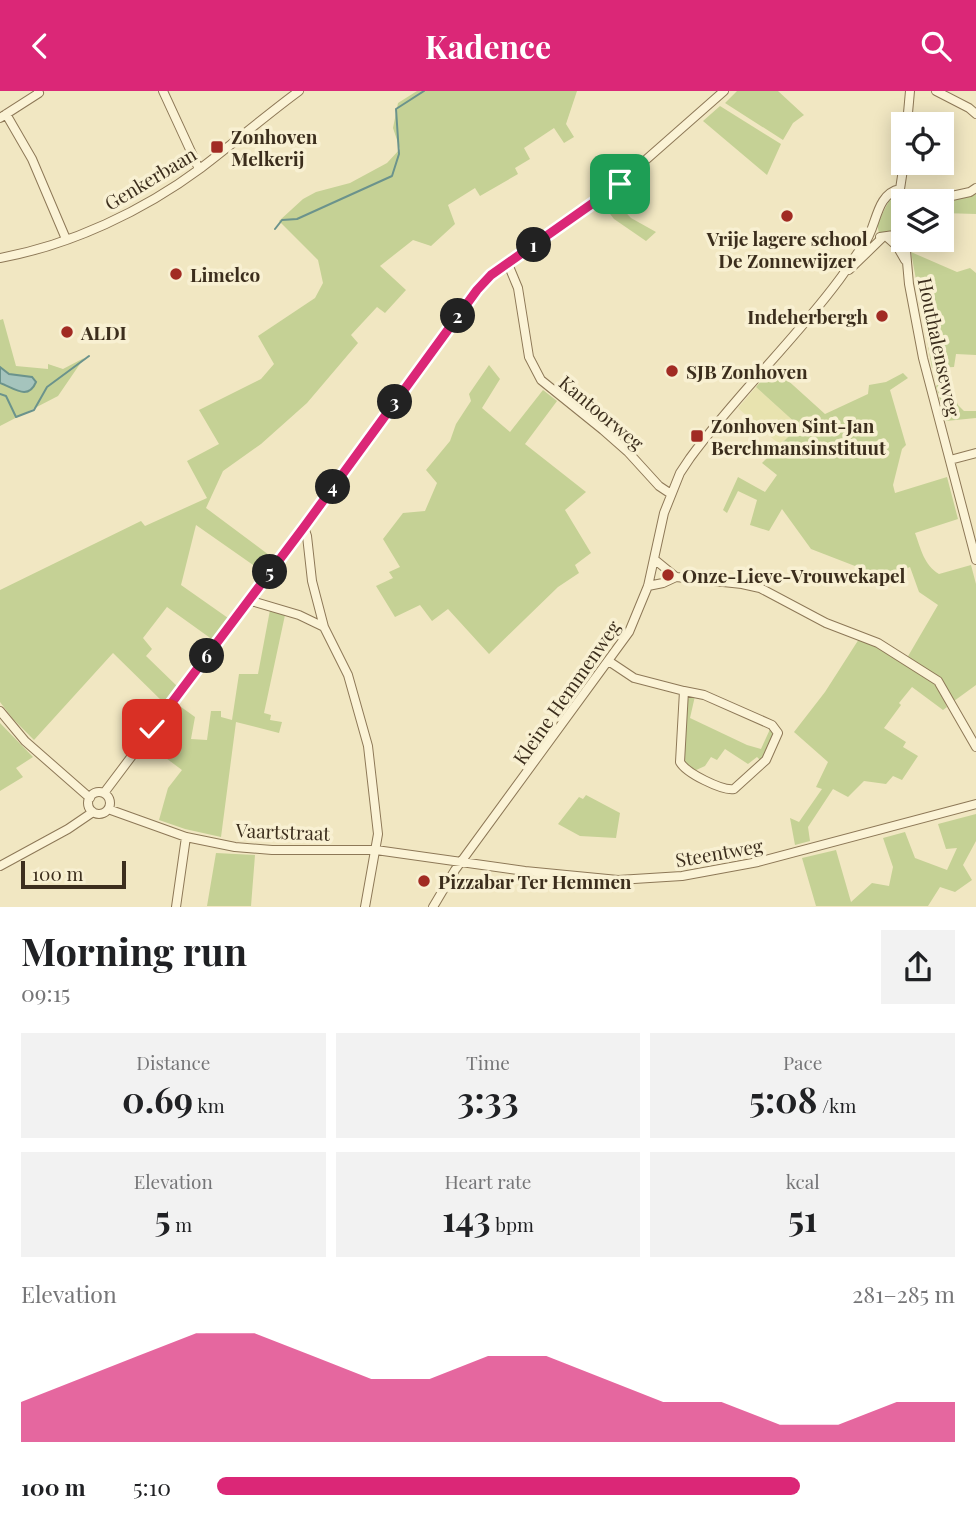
<!DOCTYPE html>
<meta charset="utf-8">
<style>
body{margin:0;font-family:"Playfair Display",serif;background:#f2f2f2;color:#202124;height:100vh;display:flex;flex-direction:column;font-size:26px;white-space:nowrap}
*{box-sizing:border-box;margin:0}
p{font-size:23px;color:#757577}
.icon{flex:none;width:38px;height:38px;fill:none;stroke:currentColor;stroke-width:2;stroke-linecap:round;stroke-linejoin:round}
.map{position:relative;height:816px;overflow:hidden}
.side{display:flex;flex-direction:column;background:#fff;flex:1}
.side>*{flex:none}
.controls{position:absolute;left:891px;top:21px;display:grid;gap:14px}
.controls a{display:grid;place-items:center;width:63px;height:63px;border-radius:0px;background:#fff;box-shadow:0 4px 18px #0003;font-size:35px}
.scale{position:absolute;left:21px;bottom:18px;width:105px;box-sizing:border-box;padding-left:7px;border:4px solid #3c2e1d;border-top:0;font-size:19px;line-height:24px;white-space:nowrap;color:#3c2e1d;-webkit-text-stroke:5px #f8f0d2;paint-order:stroke}
.pin{position:absolute;display:grid;place-items:center;width:60px;height:60px;color:#fff;margin:-30px;border-radius:14px;box-shadow:0 4px 10px #0006}
.km{position:absolute;width:35px;height:35px;margin:-18px;border-radius:50%;background:#222;color:#fff;font-size:19px;line-height:35px;text-align:center}
.round{display:grid;place-items:center;flex:none;width:74px;height:74px;border-radius:0px;background:#f2f2f2}
.head{display:flex;align-items:center;justify-content:space-between;height:119px;padding:0 21px}
h1{font-size:38px;font-weight:700;line-height:52px}
.stats{display:grid;grid-template-columns:repeat(3,1fr);gap:10px;height:119px;padding:7px 21px}
.stats div{display:grid;align-content:center;border-radius:0px;background:#f2f2f2;text-align:center}
.stats b{font-size:35px;font-weight:700}
.stats small{font-size:19px;font-weight:400}
.stats p{font-size:19px}
.chart{height:196px;padding:14px 21px}
.chart p{display:flex;justify-content:space-between}
.chart svg{width:100%;height:126px;margin-top:7px;fill:#db2777;opacity:.7}
ul{padding:0 21px;list-style:none;font-size:23px}
li{display:grid;grid-template-columns:112px 84px 1fr;align-items:center;height:52px}
li i{height:18px;border-radius:9px;background:#db2777}
header{display:flex;justify-content:space-between;align-items:center;height:91px;padding:0 21px;background:#db2777;color:#fff;font-size:32px;font-weight:700}
.map>svg:first-child{display:block}
</style>
<header><svg class="icon" aria-label="back" viewBox="0 0 24 24"><path d="M15 5l-7 7 7 7"/></svg>Kadence<svg class="icon" aria-label="search" viewBox="0 0 24 24"><circle cx="10" cy="10" r="6"/><path d="M15 15l6 6"/></svg></header>
<div class="map">
<svg width="976" height="816" viewBox="0 0 976 816">
<rect width="100%" height="100%" fill="#f1e7c2"/>
<!-- farmland -->
<path fill="#e8e3af" d="M756,296L799,335L780,354L738,317Z"/>
<!-- green -->
<path fill="#c5d195" d="M417,0H577L566,33L574,46L564,52L554,37L524,57L530,68L515,77L518,83L480,105L475,97L448,114L455,133L431,155L413,149L380,175L406,199L385,222L377,216L351,244L358,252L307,312L261,353L223,380L206,417L273,467L263,481L196,434L181,494L228,527L213,549L167,516L143,547L152,558L146,565L178,596L164,612L113,562L34,649L13,628L0,611V499L141,430L145,435L207,407L187,370L219,353L199,319L261,288L274,273L258,245L315,207L323,192L318,169L279,130L303,108L316,101L350,92L387,72L400,58L393,37L398,12Z
M737,0H778L804,24L793,32L783,49L725,12Z
M720,15L781,53L767,84L703,30Z
M976,103V123L942,122V113Z
M895,104H901L904,108L903,117L891,140L879,142L877,133L890,108Z
M612,107L631,127L656,141L646,150L614,128L603,114Z
M911,161L957,181L970,177L976,182V264L956,263L954,276L932,277Z
M3,228L16,275L48,278V273L63,278L84,267L58,305L0,335V229Z
M489,274L500,288L482,317L510,341L543,299L557,310L525,353L586,401L565,419L591,462L575,474L579,482L558,496L489,563L448,518L432,530L420,514L395,526L376,495L393,487L389,481L400,476L383,448L403,422L425,420L437,392L426,379L450,350L456,333L471,310L469,303Z
M773,276L825,323L868,303L869,294L886,291L903,282L908,287L890,299L906,354L902,358L893,394L895,402L947,386L958,428L915,442C921,458 924,474 939,483L971,474L976,493V594L954,610L940,588L907,567L938,514L919,501L910,476L886,487L811,458L782,418L769,440L750,434L757,409L738,400L727,422L723,419L738,386L765,401L777,384L762,372L799,335L756,296Z
M949,290L958,314L964,320H976V327L946,330L936,295L940,292Z
M270,519L285,524L264,622L271,624L270,629L282,631L279,642L236,631L221,746L185,738L159,729L168,697L182,679L147,653L177,613L195,626L191,648L207,649L211,620H221V626L232,629L239,583H258Z
M859,548C881,556 927,581 940,600C943,605 944,611 947,616L943,619L912,596L899,612L901,614L884,637L906,651L903,656L918,665L902,689L893,685L886,693L864,690L848,706L833,698L808,736L810,750L795,754L790,727L799,731L822,698L816,696L828,671L794,641L825,601Z
M695,605L690,627L747,654L761,658L771,636L776,643L761,670L757,666L748,673L725,658L717,669L711,666L705,675L694,680L683,672L687,608Z
M0,632L33,666L16,677L23,686L0,700Z
M586,704L620,722L616,747L580,745L558,733L579,706L583,708Z
M976,723V750L963,774L972,789L955,801L940,796L928,815H816L802,767L836,759L851,811L872,792L889,795L893,776L883,747L905,741L915,767L947,779L957,757L946,758L938,733Z
M216,762L255,764L251,815H207Z"/>
<!-- water -->
<path fill="#a5c4bd" stroke="#6b938c" stroke-width="2" d="M0,276L9,283L32,286L36,291C28,310 14,297 0,292Z"/>
<g fill="none" stroke-linecap="round" stroke-linejoin="round">
<!-- stream -->
<path stroke="#6b938c" stroke-width="2" d="M275,138L282,129L297,128L392,85L399,63L396,18L424,0
M0,303L6,305L16,326L34,319L47,296L89,265"/>
<defs>
<path id="minor" d="M163,0L199,78
M936,0L969,17L976,23
M6,23L32,68L66,148
M0,27L39,2L38,0
M907,33L910,0
M900,98L904,72
M909,105H939
M929,110L970,101L976,97
M880,146L894,144L903,129
M888,147L897,155L905,169
M905,149L909,193L923,267L976,469
M0,167C71,154 143,120 201,77C234,52 265,25 299,0
M508,173L518,197L529,266L541,289L603,339L628,361L659,395L671,403
M849,179L882,147
M950,369L976,362
M304,436L307,445L312,490L324,536L348,584L368,655L378,743L365,816
M654,468L676,486L742,493L760,497L826,532L878,552L938,590L976,656
M648,495L663,492L676,486
M248,509L299,524L324,536
M610,571L634,587L684,600L680,671C686,682 722,700 734,698L766,669L778,642L772,634L704,604L684,600
M0,620L25,650L90,707
M88 712a11 11 0 1 1 22 0a11 11 0 1 1-22 0Z
M104,702L304,436L477,199L491,184L607,103L724,0
M108,718L186,746L235,756L272,759H376L525,780L618,789L682,785L758,771L976,713
M0,775L68,738L93,721
M176,816L186,746
M433,816L455,779L629,541L648,495L664,422L680,382L690,367C736,304 793,251 839,189C848,177 855,165 864,153C877,137 875,103 900,98"/>
</defs>
<!-- minor casing -->
<use href="#minor" stroke="#8d7857" stroke-width="10"/>
<!-- minor -->
<use href="#minor" stroke="#fbf3d6" stroke-width="8"/>
</g>
<g fill="none" stroke-linecap="round" stroke-linejoin="round">
<defs>
<path id="route" d="M152,638L304,436L477,199L491,184L620,93"/>
</defs>
<!-- route casing -->
<use href="#route" stroke="#fff" stroke-width="14"/>
<!-- route -->
<use href="#route" stroke="#db2777" stroke-width="9"/>
</g>
<!-- markers -->
<g fill="#a12b23" stroke="#f8f0d2" stroke-width="2.5">
<rect x="210" y="49" width="14" height="14" rx="3.5"/>
<circle cx="787" cy="125" r="7"/>
<circle cx="176" cy="183" r="7"/>
<circle cx="882" cy="225" r="7"/>
<circle cx="67" cy="241" r="7"/>
<circle cx="672" cy="280" r="7"/>
<rect x="690" y="338" width="14" height="14" rx="3.5"/>
<circle cx="668" cy="484" r="7"/>
<circle cx="424" cy="790" r="7"/>
</g>
<g text-anchor="middle" dominant-baseline="central" stroke-width="7" stroke-linejoin="round" paint-order="stroke">
<!-- poi labels -->
<g font-size="19" font-weight="bold" fill="#3c2e1d" stroke="#f8f0d2" text-anchor="start">
<text x="231" y="45">Zonhoven<tspan x="231" dy="22">Melkerij</tspan></text>
<text x="787" y="147" text-anchor="middle">Vrije lagere school<tspan x="787" dy="22">De Zonnewijzer</tspan></text>
<text x="190" y="183">Limelco</text>
<text x="868" y="225" text-anchor="end">Indeherbergh</text>
<text x="81" y="241">ALDI</text>
<text x="686" y="280">SJB Zonhoven</text>
<text x="711" y="334">Zonhoven Sint-Jan<tspan x="711" dy="22">Berchmansinstituut</tspan></text>
<text x="682" y="484">Onze-Lieve-Vrouwekapel</text>
<text x="438" y="790">Pizzabar Ter Hemmen</text>
</g>
<!-- street labels -->
<g font-size="19" fill="#3c2e1d" stroke="#f8f0d2">
<text transform="translate(150 87) rotate(-31)">Genkerbaan</text>
<text transform="translate(940 256) rotate(78)">Houthalenseweg</text>
<text transform="translate(602 321) rotate(40)">Kantoorweg</text>
<text transform="translate(566 601) rotate(-55)">Kleine Hemmenweg</text>
<text transform="translate(283 740) rotate(2)">Vaartstraat</text>
<text transform="translate(719 761) rotate(-10)">Steentweg</text>
</g>
</g>
</svg>
<div class="controls">
<a><svg class="icon" aria-label="locate" viewBox="0 0 24 24"><circle cx="12" cy="12" r="6"/><path d="M12 2v4M12 18v4M2 12h4M18 12h4"/></svg></a>
<a><svg class="icon" aria-label="layers" viewBox="0 0 24 24"><path d="M12 4l9 5-9 5-9-5zM3 14l9 5 9-5"/></svg></a>
</div>
<div class="scale">100 m</div>
<div class="pin" style="left:620px;top:93px;background:#1e9e55"><svg class="icon" aria-label="arrive" viewBox="0 0 24 24"><path d="M6 21V4h12l-3 4 3 4H6"/></svg></div>
<div class="pin" style="left:152px;top:638px;background:#d93025"><svg class="icon" aria-label="check" viewBox="0 0 24 24"><path d="M5 12l5 5 9-10"/></svg></div>
<b class="km" style="left:534px;top:154px">1</b>
<b class="km" style="left:458px;top:225px">2</b>
<b class="km" style="left:395px;top:311px">3</b>
<b class="km" style="left:333px;top:396px">4</b>
<b class="km" style="left:270px;top:481px">5</b>
<b class="km" style="left:207px;top:565px">6</b>
</div>
<section class="side">
<div class="head"><div><h1>Morning run</h1><p>09:15</p></div><a class="round"><svg class="icon" aria-label="share" viewBox="0 0 24 24"><path d="M12 15V3M7 8l5-5 5 5M5 13v7h14v-7"/></svg></a></div>
<div class="stats">
<div><p>Distance</p><b>0.69<small> km</small></b></div>
<div><p>Time</p><b>3:33</b></div>
<div><p>Pace</p><b>5:08<small> /km</small></b></div>
</div>
<div class="stats">
<div><p>Elevation</p><b>5<small> m</small></b></div>
<div><p>Heart rate</p><b>143<small> bpm</small></b></div>
<div><p>kcal</p><b>51</b></div>
</div>
<div class="chart"><p><span>Elevation</span>281–285 m</p>
<svg viewBox="0 0 160 44" preserveAspectRatio="none"><path d="M0 44V30L10 22L20 14L30 6L40 6L50 14L60 22L70 22L80 14L90 14L100 22L110 30L120 30L130 38L140 38L150 30L160 30V44z"/></svg>
</div>
<ul>
<li><b>100 m</b>5:10<i style="width:79%"></i></li>
</ul>
</section>
